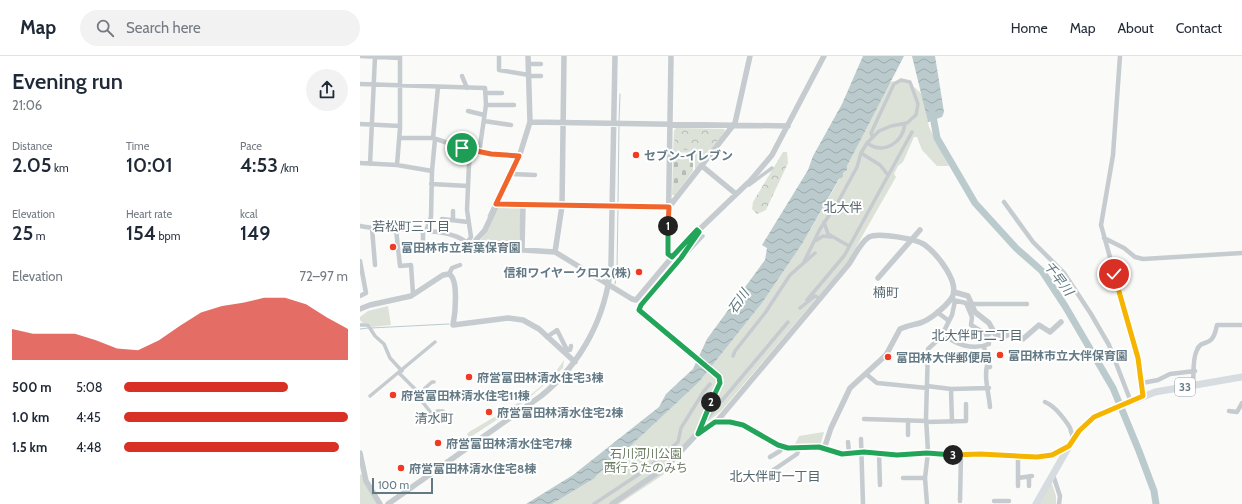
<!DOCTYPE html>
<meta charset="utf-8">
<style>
body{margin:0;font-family:Cabin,"Noto Sans JP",sans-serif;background:#f2f2f3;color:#1f2937;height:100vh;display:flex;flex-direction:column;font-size:15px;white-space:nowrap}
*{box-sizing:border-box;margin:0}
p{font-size:13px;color:#747a83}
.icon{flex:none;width:22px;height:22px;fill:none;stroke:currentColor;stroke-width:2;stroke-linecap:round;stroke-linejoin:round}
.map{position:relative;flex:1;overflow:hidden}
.side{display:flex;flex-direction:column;background:#fff;width:360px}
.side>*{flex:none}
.scale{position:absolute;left:12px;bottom:10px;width:61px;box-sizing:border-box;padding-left:4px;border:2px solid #637a85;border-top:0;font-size:11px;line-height:14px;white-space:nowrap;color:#637a85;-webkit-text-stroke:3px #fff;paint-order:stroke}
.pin{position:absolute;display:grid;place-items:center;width:34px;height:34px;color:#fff;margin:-17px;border:2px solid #fff;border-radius:50%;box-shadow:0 1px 4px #0007}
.km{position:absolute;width:20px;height:20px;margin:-10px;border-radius:50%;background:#222;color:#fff;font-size:11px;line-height:20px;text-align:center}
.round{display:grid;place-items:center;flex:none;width:42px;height:42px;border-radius:21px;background:#f2f2f3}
.head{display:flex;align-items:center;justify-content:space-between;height:68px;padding:0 12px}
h1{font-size:22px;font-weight:600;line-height:30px}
.figures{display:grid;grid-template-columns:repeat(3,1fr);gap:6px;height:68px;padding:4px 12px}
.figures div{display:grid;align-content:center}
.figures b{font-size:20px;font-weight:600}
.figures small{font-size:11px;font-weight:400}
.figures p{font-size:11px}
.chart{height:112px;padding:8px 12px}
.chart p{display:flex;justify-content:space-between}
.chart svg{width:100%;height:72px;margin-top:4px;fill:#d93025;opacity:.7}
ul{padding:0 12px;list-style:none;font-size:13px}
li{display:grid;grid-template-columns:64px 48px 1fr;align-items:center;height:30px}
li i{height:10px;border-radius:5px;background:#d93025}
header{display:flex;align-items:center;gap:24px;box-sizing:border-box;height:56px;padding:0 20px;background:#fff;border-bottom:1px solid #e0e1e3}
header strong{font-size:19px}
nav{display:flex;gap:22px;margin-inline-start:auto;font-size:14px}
.search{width:280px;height:36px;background:#f2f2f3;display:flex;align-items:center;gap:10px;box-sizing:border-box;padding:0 14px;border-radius:22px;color:#747a83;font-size:15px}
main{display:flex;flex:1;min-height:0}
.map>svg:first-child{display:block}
</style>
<header>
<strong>Map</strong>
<div class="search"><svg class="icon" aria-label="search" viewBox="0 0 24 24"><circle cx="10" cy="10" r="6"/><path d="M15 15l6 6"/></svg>Search here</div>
<nav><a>Home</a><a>Map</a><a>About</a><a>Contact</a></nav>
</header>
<main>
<section class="side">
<div class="head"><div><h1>Evening run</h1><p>21:06</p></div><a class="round"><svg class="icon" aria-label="share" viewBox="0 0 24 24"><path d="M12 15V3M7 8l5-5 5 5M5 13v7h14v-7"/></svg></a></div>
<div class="figures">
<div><p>Distance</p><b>2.05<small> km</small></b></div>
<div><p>Time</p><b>10:01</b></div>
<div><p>Pace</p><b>4:53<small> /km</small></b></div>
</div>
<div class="figures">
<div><p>Elevation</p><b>25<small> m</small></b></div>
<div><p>Heart rate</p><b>154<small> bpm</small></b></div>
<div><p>kcal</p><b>149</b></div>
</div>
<div class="chart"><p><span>Elevation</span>72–97 m</p>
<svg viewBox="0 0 160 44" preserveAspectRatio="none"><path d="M0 44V25L10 28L20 28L30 28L40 32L50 37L60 38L70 32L80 23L90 15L100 11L110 9L120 6L130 6L140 10L150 18L160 25V44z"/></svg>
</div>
<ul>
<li><b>500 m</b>5:08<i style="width:73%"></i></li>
<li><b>1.0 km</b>4:45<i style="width:100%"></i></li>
<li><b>1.5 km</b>4:48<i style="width:96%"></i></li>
</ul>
</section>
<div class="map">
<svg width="882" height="448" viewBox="0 0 882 448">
<defs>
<pattern id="forest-crowns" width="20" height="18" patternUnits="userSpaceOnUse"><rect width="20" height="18" fill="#dce2d8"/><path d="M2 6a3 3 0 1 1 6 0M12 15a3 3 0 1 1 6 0" fill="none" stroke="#b6bcb5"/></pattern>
<pattern id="cemetery-stones" width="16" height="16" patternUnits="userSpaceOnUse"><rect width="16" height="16" fill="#dce2d8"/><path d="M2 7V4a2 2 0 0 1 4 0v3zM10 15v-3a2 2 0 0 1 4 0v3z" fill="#b6bcb5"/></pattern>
<pattern id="water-waves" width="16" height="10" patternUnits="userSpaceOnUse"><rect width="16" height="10" fill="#bbcbcd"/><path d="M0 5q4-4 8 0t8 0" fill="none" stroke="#9caaac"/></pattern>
</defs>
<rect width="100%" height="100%" fill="#fafaf8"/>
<!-- green -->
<path fill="#dce2d8" d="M546,24L562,38L569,71L589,110H577L562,94L557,81H554L543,106L538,110L534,118L536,121L488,205L361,355L338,374L307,411L303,419L259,448H192L235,422L236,420L262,398L339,326L402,247L442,188L483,117L487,114V110L529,26Z
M316,72L364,73L365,75L335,114V97L313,96L314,75Z
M137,151L161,152L159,190L120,189L119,186L129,172Z
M28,250L31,269L12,271L9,267H3L0,264V261L8,255Z
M204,304L203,312L167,344L109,382L107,378L109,376L168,341L192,321Z
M464,376L460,390H434L439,380Z
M2,418L17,448H0V419Z
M691,425L696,440V448H679Z"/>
<!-- forest -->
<path fill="url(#forest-crowns)" d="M324,74H356L361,76V80C352,92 350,87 339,91C327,94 327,97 315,88L314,79L316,76Z
M423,96H427L428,107L406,154L397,158L392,153L393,146Z"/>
<!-- cemetery -->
<path fill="url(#cemetery-stones)" d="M313,101H333V115L315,139H312Z"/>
<!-- water -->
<path fill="url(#water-waves)" d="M503,0H544L487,110V114L483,117V121L479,123L442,188L402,247L339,326L262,398L236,420L235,422L192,448H166L213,419L299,351L306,338L333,313L347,283L405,204L407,192L402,189L448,114L453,100L482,48Z
M552,0H575L584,56L582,61L568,66Z"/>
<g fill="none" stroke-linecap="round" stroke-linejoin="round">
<!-- stream -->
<path stroke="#bbcbcd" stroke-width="1" d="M259,66L260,38
M258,148L259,69
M128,160L155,102
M255,228L257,213L258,153
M11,272L89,268
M0,273L8,272"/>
<!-- river -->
<path stroke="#bbcbcd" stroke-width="7" d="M572,55L577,82L615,147L656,192L682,215L705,250L753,332L779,395L794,435L796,448"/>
<!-- pedestrian -->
<path stroke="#c5cbce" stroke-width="3.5" d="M507,87C524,99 543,87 545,67
M501,97L520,109L528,119
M386,128L389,129L412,112
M464,166L468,178L489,190
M455,185L463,180L471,181
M326,196H328L343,180
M444,206L460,173L478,146L497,111L501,97L507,87L519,75L531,70L547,67L556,59L558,48L550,26L541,24L534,28L511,77L512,80
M447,244L484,200L552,76
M440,252L455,240L457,241
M0,269H8L15,280L24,288L30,302L42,315
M373,300L375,295L405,257L430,219L455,197
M39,317L59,337
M74,326H72L57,339L72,358L77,355H83
M10,340L75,286
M344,366L428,266
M234,448L288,412L318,386L321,372L344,335L350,328"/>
<!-- minor -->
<path stroke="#c5cbce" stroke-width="4.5" d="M0,0L40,2
M139,0V14L169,19
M760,0L753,99L741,169L778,302L783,340
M169,8H181
M102,20L107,32
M169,20H181
M0,28L125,32L126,49L119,97
M125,37H142
M126,49H154
M108,55L124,59
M124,65L151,69
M0,68L40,70
M40,82H73L112,95L159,100
M73,82L78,31
M0,107L37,109L72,115
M10,108L15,1
M37,109L40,72V0
M151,118L175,119
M71,128L108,130
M644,146L673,186L704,217L731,258L749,289L771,346
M82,163L108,166
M93,164V155
M0,170C26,176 89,169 107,187L111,181L107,154L109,108L112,95
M12,172L15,209
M36,173L40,210L51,209L53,238
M66,175L71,161L72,115L75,83
M337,175L339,176L321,203L281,249L279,255L360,323L338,378
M744,182L764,192L775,201L783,203L882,197
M63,188V175
M0,205L6,237L0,240
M89,218L92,212L100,209
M593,244L606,247L612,261L611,269L628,279L633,275
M611,248H667
M577,256L589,265
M584,276C592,290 615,294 629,288L626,278
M187,281L197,274L207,294H210L211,290
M624,290L626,303L630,311
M628,306C623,320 629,337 630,351
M506,318L517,327L567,332
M782,327L798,324L810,318L835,315
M567,330L591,333
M833,330C834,319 832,303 837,294C842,281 852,295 857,269H882
M685,346C695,350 703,361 709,370C712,374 710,378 714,381
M869,355L877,356L882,347
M504,363L566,365
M566,366L606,365V348
M592,366L591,333L629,332
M383,369L423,391H459L476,397L504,396L537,399L620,398L677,401L692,399L709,390
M548,379V364
M501,383L503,448
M488,386L489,397
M519,397L520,429
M658,400V430
M410,401L420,395L423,391
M412,415L437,398L439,392
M693,419L700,440L699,448
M669,421V430
M543,422H565
M658,422L672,420
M600,445L601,398
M634,445H649
M567,448L565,422L568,396L566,361L568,293L581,281L592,259L595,245"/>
<!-- tertiary -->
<path stroke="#c5cbce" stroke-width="5.5" d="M311,0L308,193L309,198L312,201
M170,66L428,70
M342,110L376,138
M137,148L309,151L375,67L390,0
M107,187L119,191L195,196L272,243L276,244L318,194L391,124L412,99L464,0
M114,190L116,184L125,174L160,98L170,66L168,0
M162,193L163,149
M195,196L202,150L204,0
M518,222L560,174
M594,236L608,240L615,256L629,267L635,278L645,280L654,276L663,283L679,269L690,276L701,266
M0,253L10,249L51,240L83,219L89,218C99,223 95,259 93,269L148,262L163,264L179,273L215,306
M355,366H371L383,369
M0,397L6,425L20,448
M28,448L181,340C222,307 246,261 251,209L255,0
M252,448L306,411L335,380L358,364L489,208C495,199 500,187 509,181C518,176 557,183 565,189C577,198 602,228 591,243C585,251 570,264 560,267C553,269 546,270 540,273L526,299L490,332L471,372L464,393"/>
<!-- primary -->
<path stroke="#d6dcdf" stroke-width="7" d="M676,448L716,378L734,361L795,336L882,321"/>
</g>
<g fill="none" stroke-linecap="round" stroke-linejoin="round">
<defs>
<path id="split-1" d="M102,92L131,98L159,100L136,148L309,151L308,170"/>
<path id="split-2" d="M308,170V198L312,201L337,174L339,176L321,202L281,249L279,254L359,321L360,327L351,346"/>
<path id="split-3" d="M351,346L338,378L355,366H370L383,369L418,389L428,392L459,391L482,398L504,396L537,399L567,397L593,399"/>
<path id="split-4" d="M593,399L620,398L677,401L692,399L709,390L719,375L734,361L783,340L778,302L754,218"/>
</defs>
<!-- split-1 casing -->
<use href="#split-1" stroke="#fff" stroke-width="8"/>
<!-- split-2 casing -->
<use href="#split-2" stroke="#fff" stroke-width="8"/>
<!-- split-3 casing -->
<use href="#split-3" stroke="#fff" stroke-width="8"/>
<!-- split-4 casing -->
<use href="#split-4" stroke="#fff" stroke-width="8"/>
<!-- split-1 -->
<use href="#split-1" stroke="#f0652b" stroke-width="5"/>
<!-- split-2 -->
<use href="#split-2" stroke="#22a559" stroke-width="5"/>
<!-- split-3 -->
<use href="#split-3" stroke="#22a559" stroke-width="5"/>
<!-- split-4 -->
<use href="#split-4" stroke="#f5b400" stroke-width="5"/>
</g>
<!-- markers -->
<g fill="#f03b22" stroke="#fff" stroke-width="1.5">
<circle cx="276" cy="99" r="4"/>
<circle cx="33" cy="191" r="4"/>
<circle cx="279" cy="216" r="4"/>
<circle cx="640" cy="299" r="4"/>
<circle cx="528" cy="301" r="4"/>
<circle cx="109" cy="321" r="4"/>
<circle cx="33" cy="339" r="4"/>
<circle cx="129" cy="356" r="4"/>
<circle cx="78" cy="387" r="4"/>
<circle cx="41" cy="412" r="4"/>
</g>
<g text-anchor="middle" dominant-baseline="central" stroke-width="4" stroke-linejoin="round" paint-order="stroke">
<!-- shield labels -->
<rect fill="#fff" stroke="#92a2aa" stroke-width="1" x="815" y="322" width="20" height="18" rx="3"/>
<g font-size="11" font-weight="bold" fill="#637a85">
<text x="825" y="331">33</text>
</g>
<!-- poi labels -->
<g font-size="12" font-weight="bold" fill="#637a85" stroke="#fff" text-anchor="start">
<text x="284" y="99">セブン-イレブン</text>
<text x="41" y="191">富田林市立若葉保育園</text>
<text x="271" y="216" text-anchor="end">信和ワイヤークロス(株)</text>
<text x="648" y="299">富田林市立大伴保育園</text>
<text x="536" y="301">富田林大伴郵便局</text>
<text x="117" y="321">府営富田林清水住宅3棟</text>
<text x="41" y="339">府営富田林清水住宅11棟</text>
<text x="137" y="356">府営富田林清水住宅2棟</text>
<text x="86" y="387">府営富田林清水住宅7棟</text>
<text x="49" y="412">府営富田林清水住宅8棟</text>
</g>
<!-- park labels -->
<g font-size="12" fill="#6a7b62" stroke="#fff">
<text x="286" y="397">石川河川公園<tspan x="286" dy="14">西行うたのみち</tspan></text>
</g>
<!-- neighbourhood labels -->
<g font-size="13" fill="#55676f" stroke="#fff">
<text x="483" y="151">北大伴</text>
<text x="51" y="170">若松町三丁目</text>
<text x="526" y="236">楠町</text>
<text x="617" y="279">北大伴町二丁目</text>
<text x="74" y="362">清水町</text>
<text x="415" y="420">北大伴町一丁目</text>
</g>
<!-- water labels -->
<g font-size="13" font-style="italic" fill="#5e787e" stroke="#fff">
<text transform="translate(699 222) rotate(53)">千早川</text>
<text transform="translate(378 245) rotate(-55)">石川</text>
</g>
</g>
</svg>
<div class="scale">100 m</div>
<div class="pin" style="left:102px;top:92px;background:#1e9e55"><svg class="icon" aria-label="arrive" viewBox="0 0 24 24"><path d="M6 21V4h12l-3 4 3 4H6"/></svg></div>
<div class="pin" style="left:754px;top:218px;background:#d93025"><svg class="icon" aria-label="check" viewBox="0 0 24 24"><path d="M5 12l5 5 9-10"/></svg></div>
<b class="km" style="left:308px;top:170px">1</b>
<b class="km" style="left:351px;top:346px">2</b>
<b class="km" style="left:593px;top:399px">3</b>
</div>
</main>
